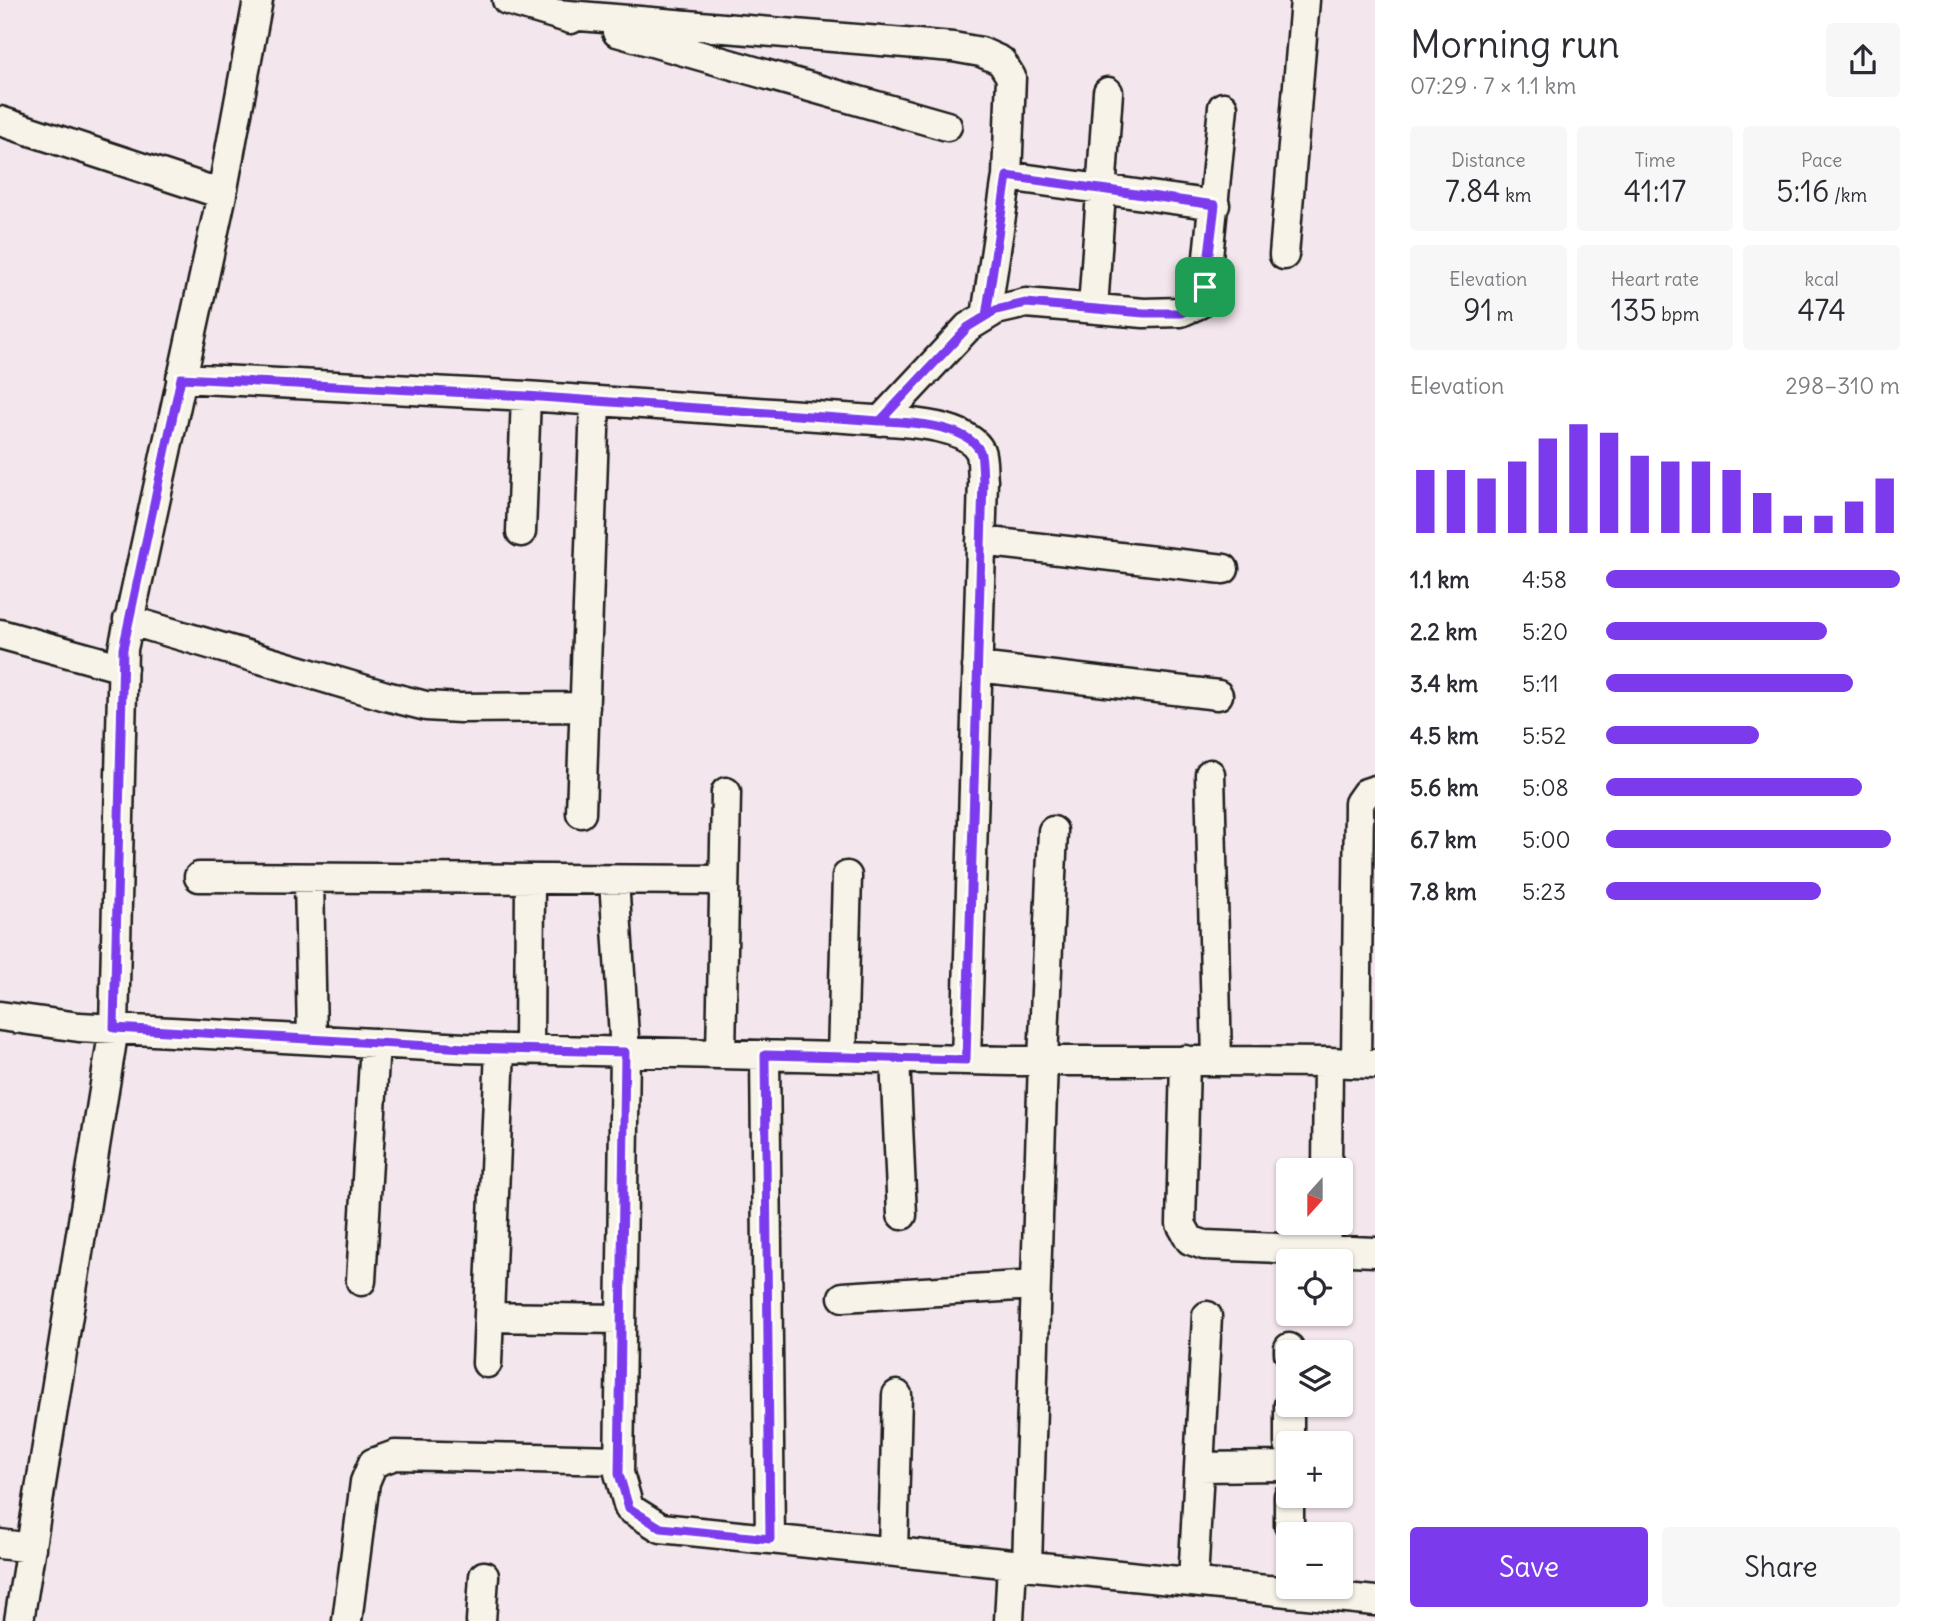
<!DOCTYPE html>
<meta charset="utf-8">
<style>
body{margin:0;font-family:Delius,sans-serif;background:#f7f7f7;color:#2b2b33;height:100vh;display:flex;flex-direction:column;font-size:26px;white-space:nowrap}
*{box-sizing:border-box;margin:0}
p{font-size:23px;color:#7c7c81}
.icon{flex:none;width:38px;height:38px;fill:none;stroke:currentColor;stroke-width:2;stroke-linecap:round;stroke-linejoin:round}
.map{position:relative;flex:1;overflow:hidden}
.sheet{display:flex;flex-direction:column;background:#fff;width:560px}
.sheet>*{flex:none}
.needle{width:46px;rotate:201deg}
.fabs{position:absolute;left:1276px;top:1158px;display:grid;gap:14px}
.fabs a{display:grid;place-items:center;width:77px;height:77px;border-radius:7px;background:#fff;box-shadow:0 2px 5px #0004;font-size:35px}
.pin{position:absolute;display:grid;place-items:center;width:60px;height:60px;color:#fff;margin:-30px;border-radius:14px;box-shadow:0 4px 10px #0006}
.round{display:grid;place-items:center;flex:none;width:74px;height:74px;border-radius:7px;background:#f7f7f7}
.overview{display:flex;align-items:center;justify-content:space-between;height:119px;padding:0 35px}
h1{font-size:38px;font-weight:600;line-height:52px}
.figures{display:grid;grid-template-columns:repeat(3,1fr);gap:10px;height:119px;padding:7px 35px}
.figures div{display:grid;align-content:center;border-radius:7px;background:#f7f7f7;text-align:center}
.figures b{font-size:30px;font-weight:600}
.figures small{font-size:19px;font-weight:400}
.figures p{font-size:19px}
.chart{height:196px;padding:14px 35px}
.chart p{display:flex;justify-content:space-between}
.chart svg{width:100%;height:126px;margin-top:7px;stroke:#7c3aed;stroke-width:6}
.button{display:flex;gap:14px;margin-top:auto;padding:14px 35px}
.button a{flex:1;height:80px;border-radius:7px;background:#7c3aed;color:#fff;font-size:28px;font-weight:600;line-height:80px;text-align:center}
.button a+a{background:#f7f7f7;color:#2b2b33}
ul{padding:0 35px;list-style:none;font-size:23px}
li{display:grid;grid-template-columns:112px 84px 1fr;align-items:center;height:52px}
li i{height:18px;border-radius:9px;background:#7c3aed}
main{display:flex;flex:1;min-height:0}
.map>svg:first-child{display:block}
</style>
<main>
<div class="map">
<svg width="1375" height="1621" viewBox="0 0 1375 1621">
<rect width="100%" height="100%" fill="#f3e6ec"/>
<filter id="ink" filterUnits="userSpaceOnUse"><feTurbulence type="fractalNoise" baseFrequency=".0143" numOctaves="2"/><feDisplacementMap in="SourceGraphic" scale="14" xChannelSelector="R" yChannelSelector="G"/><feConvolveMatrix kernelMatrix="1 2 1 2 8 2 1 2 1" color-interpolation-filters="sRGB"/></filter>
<g filter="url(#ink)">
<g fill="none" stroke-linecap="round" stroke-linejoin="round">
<defs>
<path id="minor" d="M507,0L571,19
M556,14L953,47L981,52L1001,61L1011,77L1007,176L986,316
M617,32L947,126
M0,121L222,194
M1007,176L1215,205
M1284,255L1305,0
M1093,308L1108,92
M181,378L526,396L903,422C925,424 969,429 980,451C983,458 982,472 983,480L966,1060
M880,421L968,327L996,310L1026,303L1144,313L1181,312L1199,304L1205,287L1223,107
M521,532L526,396
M981,541L1224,569
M128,620L386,696L426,706L460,708L585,707
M0,634L123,668
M977,667L1218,695
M1210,774L1217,1061
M581,813L595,401
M199,877L724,880
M309,878L312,1039
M614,880L625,1052L619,1473L629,1508L661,1528L1375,1601
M0,1016L79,1027L465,1048L1010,1061H1217L1328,1062L1375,1064
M529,1050L530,879
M721,1054L726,792
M765,1055L770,1539
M842,1057L847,876
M895,1058L902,1215
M1185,1060L1181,1224L1190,1240L1204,1245L1375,1252
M1356,1063L1359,803L1366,793L1375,790
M1327,1171L1328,1062
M1325,1250L1326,1223
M361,1281L375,1043
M843,1297L1035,1285
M489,1317L621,1319
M1289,1353V1348
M487,1363L500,1049
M1289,1444V1405
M1199,1467L1288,1466
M1289,1525V1496
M0,1544L31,1548
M893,1551L897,1395
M1027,1565L1043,1060L1053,831
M1193,1582L1207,1316
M19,1621L114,1028L123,649L222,194L258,0
M347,1621L365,1482L373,1463L395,1455L619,1460
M481,1621L484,1576
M1009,1621L1012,1564"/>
</defs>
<!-- minor casing -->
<use href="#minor" stroke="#1c1c1c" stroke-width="33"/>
<!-- minor -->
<use href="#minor" stroke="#f7f3e8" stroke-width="28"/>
</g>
</g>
<g fill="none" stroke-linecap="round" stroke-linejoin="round" filter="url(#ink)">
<defs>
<path id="route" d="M1205,287L1199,304L1181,313H1144L1026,303L996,310L968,327L880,421L526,396L181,378L123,649L114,1028L465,1048L625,1052L619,1474L629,1508L661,1528L770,1539L765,1055L966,1060L983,480C982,472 983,458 980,451C966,424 906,422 880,421L968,327L986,316L1007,176L1215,205L1205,287"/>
</defs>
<!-- route casing -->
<use href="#route" stroke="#fff" stroke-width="14"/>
<!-- route -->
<use href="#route" stroke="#7c3aed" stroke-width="9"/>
</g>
</svg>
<div class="fabs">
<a><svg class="needle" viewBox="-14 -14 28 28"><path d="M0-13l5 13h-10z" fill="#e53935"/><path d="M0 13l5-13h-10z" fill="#7c7c81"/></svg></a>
<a><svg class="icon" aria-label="locate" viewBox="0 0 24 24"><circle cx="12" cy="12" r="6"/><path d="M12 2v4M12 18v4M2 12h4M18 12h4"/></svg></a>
<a><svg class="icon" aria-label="layers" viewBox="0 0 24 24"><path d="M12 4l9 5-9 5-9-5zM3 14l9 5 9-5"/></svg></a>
<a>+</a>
<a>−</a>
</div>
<div class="pin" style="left:1205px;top:287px;background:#1e9e55"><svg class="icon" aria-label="arrive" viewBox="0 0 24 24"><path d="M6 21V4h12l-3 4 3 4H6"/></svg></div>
</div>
<section class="sheet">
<div class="overview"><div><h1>Morning run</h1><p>07:29 · 7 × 1.1 km</p></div><a class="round"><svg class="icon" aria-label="share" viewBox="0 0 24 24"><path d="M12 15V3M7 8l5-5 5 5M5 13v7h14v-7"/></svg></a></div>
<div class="figures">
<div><p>Distance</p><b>7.84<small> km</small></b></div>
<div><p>Time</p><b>41:17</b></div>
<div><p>Pace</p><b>5:16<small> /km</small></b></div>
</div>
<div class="figures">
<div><p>Elevation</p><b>91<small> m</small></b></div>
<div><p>Heart rate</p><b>135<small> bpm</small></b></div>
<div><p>kcal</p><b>474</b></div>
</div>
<div class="chart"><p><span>Elevation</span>298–310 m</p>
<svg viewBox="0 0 160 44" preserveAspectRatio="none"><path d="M5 44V22M15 44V22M25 44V25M35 44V19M45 44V11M55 44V6M65 44V9M75 44V17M85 44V19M95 44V19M105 44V22M115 44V30M125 44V38M135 44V38M145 44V33M155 44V25"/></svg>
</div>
<ul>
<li><b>1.1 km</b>4:58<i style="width:100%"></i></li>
<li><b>2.2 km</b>5:20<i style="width:75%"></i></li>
<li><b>3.4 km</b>5:11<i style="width:84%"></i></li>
<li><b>4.5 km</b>5:52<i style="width:52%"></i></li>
<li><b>5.6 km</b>5:08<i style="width:87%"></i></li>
<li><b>6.7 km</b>5:00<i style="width:97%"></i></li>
<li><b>7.8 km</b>5:23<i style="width:73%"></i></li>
</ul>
<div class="button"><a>Save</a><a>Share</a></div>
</section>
</main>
